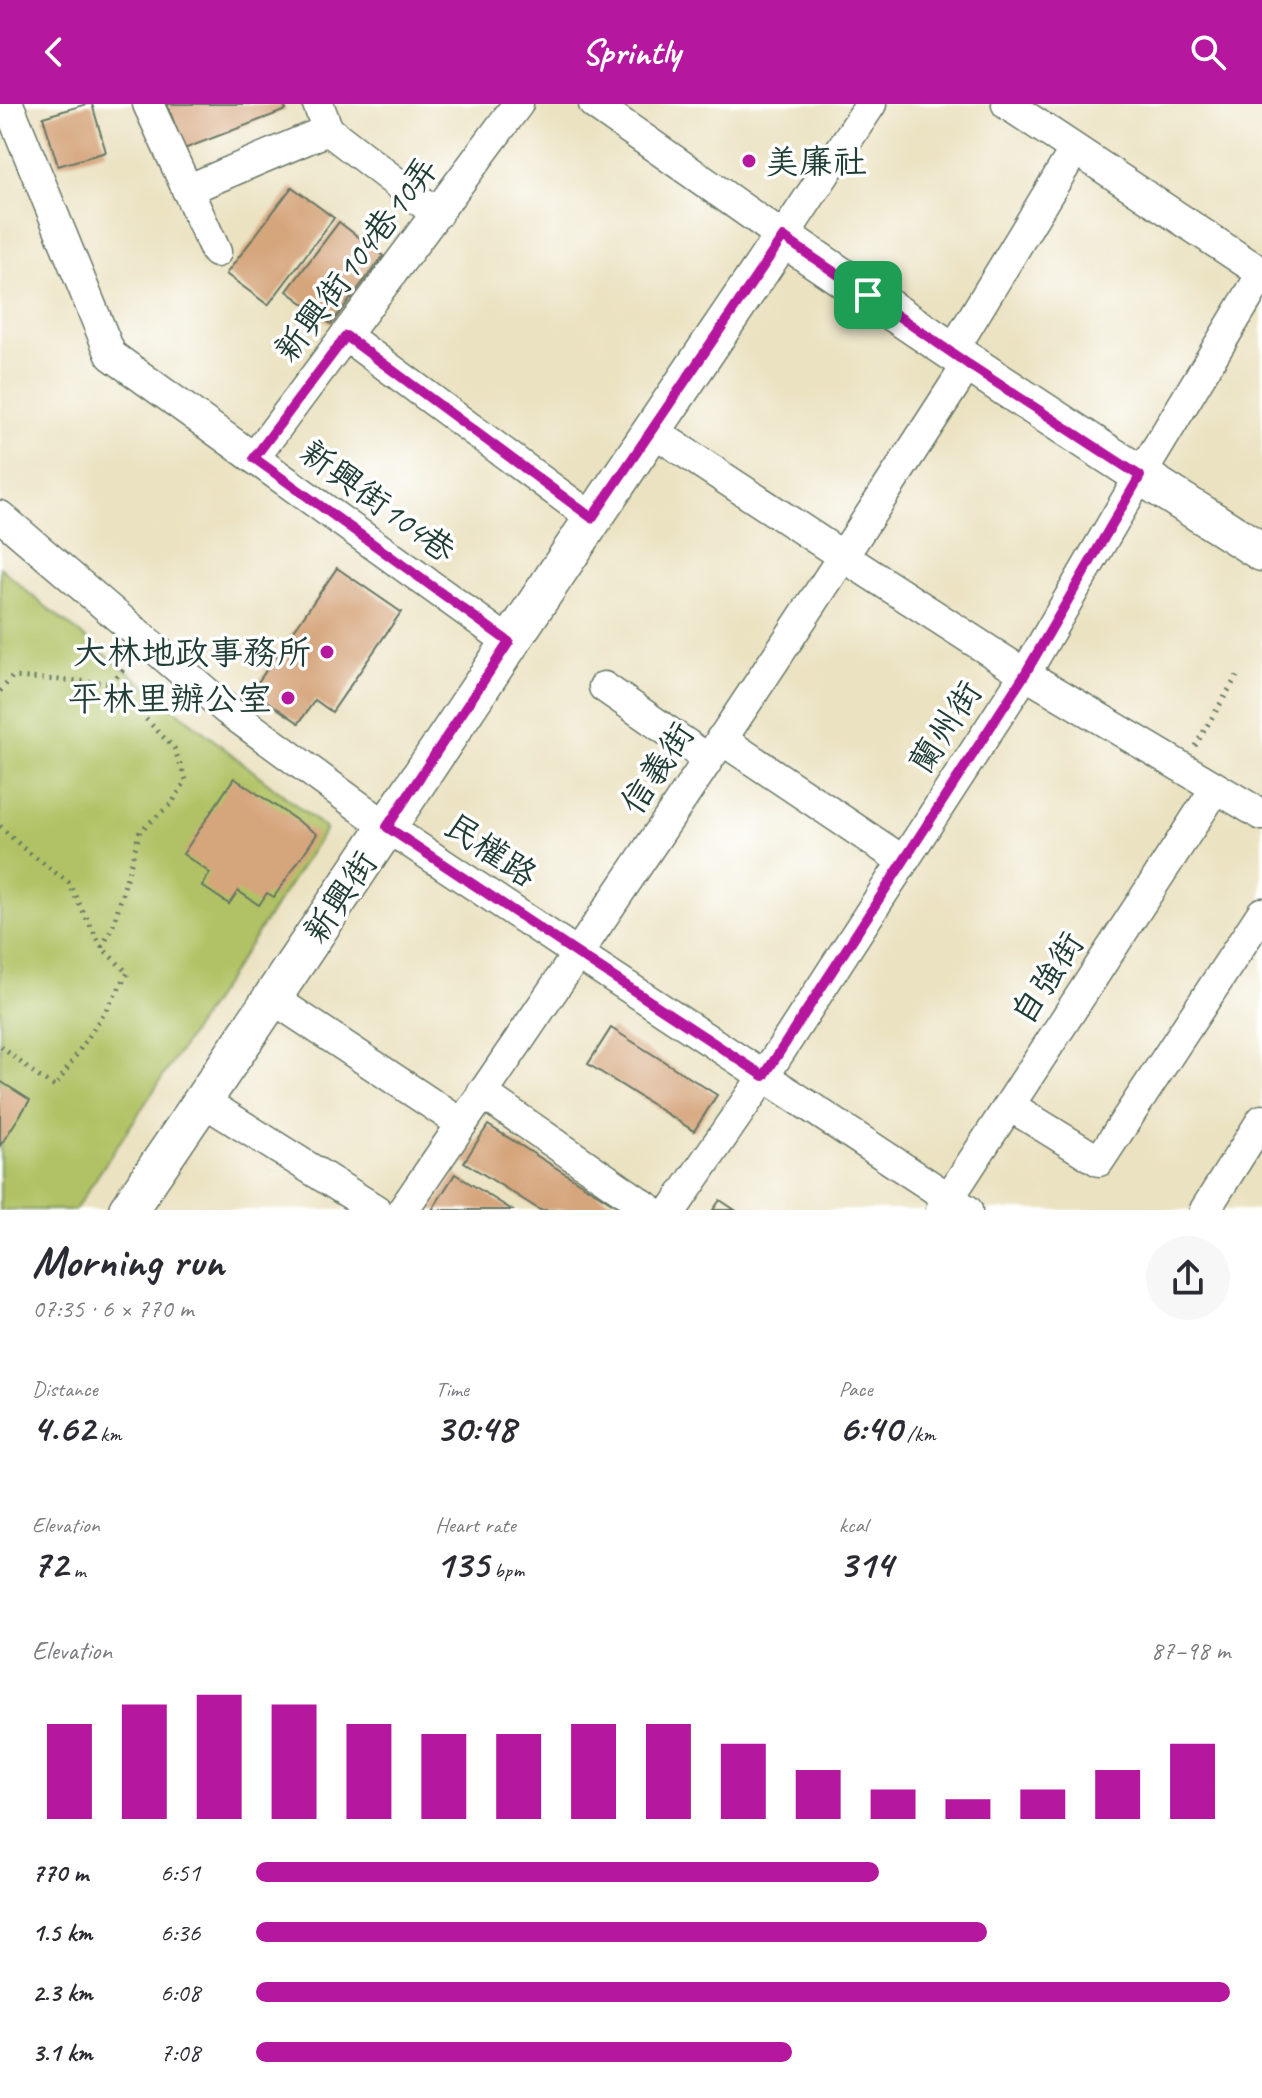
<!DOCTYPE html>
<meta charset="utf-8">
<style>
body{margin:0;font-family:Caveat,"LXGW WenKai TC",sans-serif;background:#f7f7f7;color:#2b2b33;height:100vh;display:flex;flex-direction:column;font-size:30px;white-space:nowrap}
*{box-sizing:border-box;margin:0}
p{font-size:26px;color:#7c7c81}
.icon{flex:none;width:44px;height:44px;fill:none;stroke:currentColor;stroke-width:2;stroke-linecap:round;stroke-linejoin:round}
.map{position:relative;height:1106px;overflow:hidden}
.drawer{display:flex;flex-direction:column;background:#fff;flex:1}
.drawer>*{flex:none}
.pin{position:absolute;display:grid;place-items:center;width:68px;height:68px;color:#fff;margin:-34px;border-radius:16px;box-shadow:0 4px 12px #0006}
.round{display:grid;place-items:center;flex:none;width:84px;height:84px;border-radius:42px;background:#f7f7f7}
.overview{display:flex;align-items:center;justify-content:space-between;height:136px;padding:0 32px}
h1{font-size:44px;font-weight:700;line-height:60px}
.figures{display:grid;grid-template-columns:repeat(3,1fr);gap:12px;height:136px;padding:8px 32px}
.figures div{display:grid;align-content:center}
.figures b{font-size:40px;font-weight:700}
.figures small{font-size:22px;font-weight:400}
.figures p{font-size:22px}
.chart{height:224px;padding:16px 32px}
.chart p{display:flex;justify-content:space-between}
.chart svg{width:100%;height:144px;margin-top:8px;stroke:#b5179e;stroke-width:6}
ul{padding:0 32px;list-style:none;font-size:26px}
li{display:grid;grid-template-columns:128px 96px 1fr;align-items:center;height:60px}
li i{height:20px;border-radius:10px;background:#b5179e}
header{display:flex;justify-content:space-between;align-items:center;height:104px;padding:0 32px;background:#b5179e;color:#fff;font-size:36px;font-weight:700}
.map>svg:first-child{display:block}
</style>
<header><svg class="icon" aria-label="back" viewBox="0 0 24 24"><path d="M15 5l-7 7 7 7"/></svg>Sprintly<svg class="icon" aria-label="search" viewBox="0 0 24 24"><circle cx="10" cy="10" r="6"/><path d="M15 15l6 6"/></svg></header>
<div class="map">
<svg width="1262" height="1106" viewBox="0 0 1262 1106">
<rect width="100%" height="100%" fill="#fff"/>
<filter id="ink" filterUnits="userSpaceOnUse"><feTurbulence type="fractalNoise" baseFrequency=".0125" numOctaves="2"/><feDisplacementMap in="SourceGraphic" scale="16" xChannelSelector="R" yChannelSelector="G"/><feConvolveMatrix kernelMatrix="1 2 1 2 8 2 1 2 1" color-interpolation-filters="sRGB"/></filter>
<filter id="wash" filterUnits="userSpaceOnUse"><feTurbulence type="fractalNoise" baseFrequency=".006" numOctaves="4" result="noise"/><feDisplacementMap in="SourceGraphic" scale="32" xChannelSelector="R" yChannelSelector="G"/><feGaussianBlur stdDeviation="1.8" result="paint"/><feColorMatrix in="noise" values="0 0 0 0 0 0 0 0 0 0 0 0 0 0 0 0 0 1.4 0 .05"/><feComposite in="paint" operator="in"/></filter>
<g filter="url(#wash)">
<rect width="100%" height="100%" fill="#ebe2c1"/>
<!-- green -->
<path fill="#b0c265" stroke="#68804c" stroke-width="2" d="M0,463L30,490L326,725L75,1106H0Z"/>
<g id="blocks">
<!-- building -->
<path fill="#d5a57b" d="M87,0H92L106,48L58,62L43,13Z
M167,0H283L286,6L184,45Z
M292,83L334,114L268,201L226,170Z
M339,118L383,152L331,220L287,187Z
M337,464L401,508L332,608L315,596L299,619L252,587Z
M234,674L317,730L274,793L267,789L259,801L238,787L229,800L202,782L210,769L183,750Z
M611,924L717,991L694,1027L588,960Z
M0,977L30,996L0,1042Z
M488,1021L623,1106H540L464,1058Z
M455,1070L512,1106H432Z
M720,1096L735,1106H713Z"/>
</g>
</g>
<g filter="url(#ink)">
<use href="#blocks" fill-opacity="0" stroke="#667765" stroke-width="2"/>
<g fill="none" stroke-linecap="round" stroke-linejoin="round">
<defs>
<path id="minor" d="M8,0L111,251L509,538
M148,0L216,148
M318,0L328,26L437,110
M594,0L783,133L871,0
M1007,0L1262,169
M187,86L328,26
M346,232L592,414
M952,248L1075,45
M651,326L844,453L1025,570L1262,711
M254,354L518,0
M0,412L227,606L387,723L578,850L967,1106
M604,583L708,655
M721,635L903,757
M272,894L462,1020
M482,989L651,1106
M203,997L376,1106
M1010,1002L1099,1057L1262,809
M403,1106C595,826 785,545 968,260
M672,1106L764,972L1025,570L1140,372L1262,170
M941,1106L1216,684
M1205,1106L1262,1016"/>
<path id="major" d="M128,1106C349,784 563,456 783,133C941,241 1099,347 1262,448"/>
</defs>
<!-- minor casing -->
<use href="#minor" stroke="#667765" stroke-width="33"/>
<!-- major casing -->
<use href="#major" stroke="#667765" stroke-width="41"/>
<!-- path -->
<path stroke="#667765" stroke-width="5" stroke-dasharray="2 6" stroke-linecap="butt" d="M111,579L130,558
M0,587L12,573L111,579L174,644L186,676L172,699L140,727L114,819L102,844L128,869L106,906L55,983L42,975L0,942
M1195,642L1237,572
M0,722L23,744L68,778L102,844"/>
<!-- minor -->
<use href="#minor" stroke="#fff" stroke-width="30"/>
<!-- major -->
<use href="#major" stroke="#fff" stroke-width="38"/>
</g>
</g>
<g fill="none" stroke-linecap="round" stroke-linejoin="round" filter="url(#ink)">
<defs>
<path id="route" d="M783,133L968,260L1140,372L1025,570L764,972L578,850L387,723L509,538L254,354L346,232L592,414Z"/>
</defs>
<!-- route casing -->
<use href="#route" stroke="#fff" stroke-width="16"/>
<!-- route -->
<use href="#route" stroke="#b5179e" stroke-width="10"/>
</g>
<!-- markers -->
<g fill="#b5179e" stroke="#fff" stroke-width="3">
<circle cx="749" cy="57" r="8"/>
<circle cx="327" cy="548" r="8"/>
<circle cx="288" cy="594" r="8"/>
</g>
<g text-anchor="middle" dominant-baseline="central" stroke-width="7" stroke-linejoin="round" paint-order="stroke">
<!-- poi labels -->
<g font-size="34" fill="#1f3d34" stroke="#fff" text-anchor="end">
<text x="765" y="57" text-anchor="start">美廉社</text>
<text x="311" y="548">大林地政事務所</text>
<text x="272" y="594">平林里辦公室</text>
</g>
<!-- street labels -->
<g font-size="34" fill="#1f3d34" stroke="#fff">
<text transform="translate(356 155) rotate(-53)">新興街104巷10弄</text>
<text transform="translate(378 397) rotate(36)">新興街104巷</text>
<text transform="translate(945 623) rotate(-57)">蘭州街</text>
<text transform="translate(657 664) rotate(-56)">信義街</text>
<text transform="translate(491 746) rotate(34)">民權路</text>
<text transform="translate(340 793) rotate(-56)">新興街</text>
<text transform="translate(1047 874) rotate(-57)">自強街</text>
</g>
</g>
</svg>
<div class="pin" style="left:868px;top:191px;background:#1e9e55"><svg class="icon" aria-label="arrive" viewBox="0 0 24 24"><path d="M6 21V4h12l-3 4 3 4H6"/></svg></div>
</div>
<section class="drawer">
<div class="overview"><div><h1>Morning run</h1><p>07:35 · 6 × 770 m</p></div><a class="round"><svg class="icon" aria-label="share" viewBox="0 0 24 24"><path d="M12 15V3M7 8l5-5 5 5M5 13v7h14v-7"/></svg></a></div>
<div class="figures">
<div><p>Distance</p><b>4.62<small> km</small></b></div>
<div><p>Time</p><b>30:48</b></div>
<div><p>Pace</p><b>6:40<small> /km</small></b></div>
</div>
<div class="figures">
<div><p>Elevation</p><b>72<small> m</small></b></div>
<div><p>Heart rate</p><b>135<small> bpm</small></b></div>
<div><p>kcal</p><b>314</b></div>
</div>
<div class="chart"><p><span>Elevation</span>87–98 m</p>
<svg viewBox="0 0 160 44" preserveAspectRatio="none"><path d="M5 44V15M15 44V9M25 44V6M35 44V9M45 44V15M55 44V18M65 44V18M75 44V15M85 44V15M95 44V21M105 44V29M115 44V35M125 44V38M135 44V35M145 44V29M155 44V21"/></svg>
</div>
<ul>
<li><b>770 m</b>6:51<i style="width:64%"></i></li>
<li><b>1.5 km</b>6:36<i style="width:75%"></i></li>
<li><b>2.3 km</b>6:08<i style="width:100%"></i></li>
<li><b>3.1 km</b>7:08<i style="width:55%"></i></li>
</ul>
</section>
